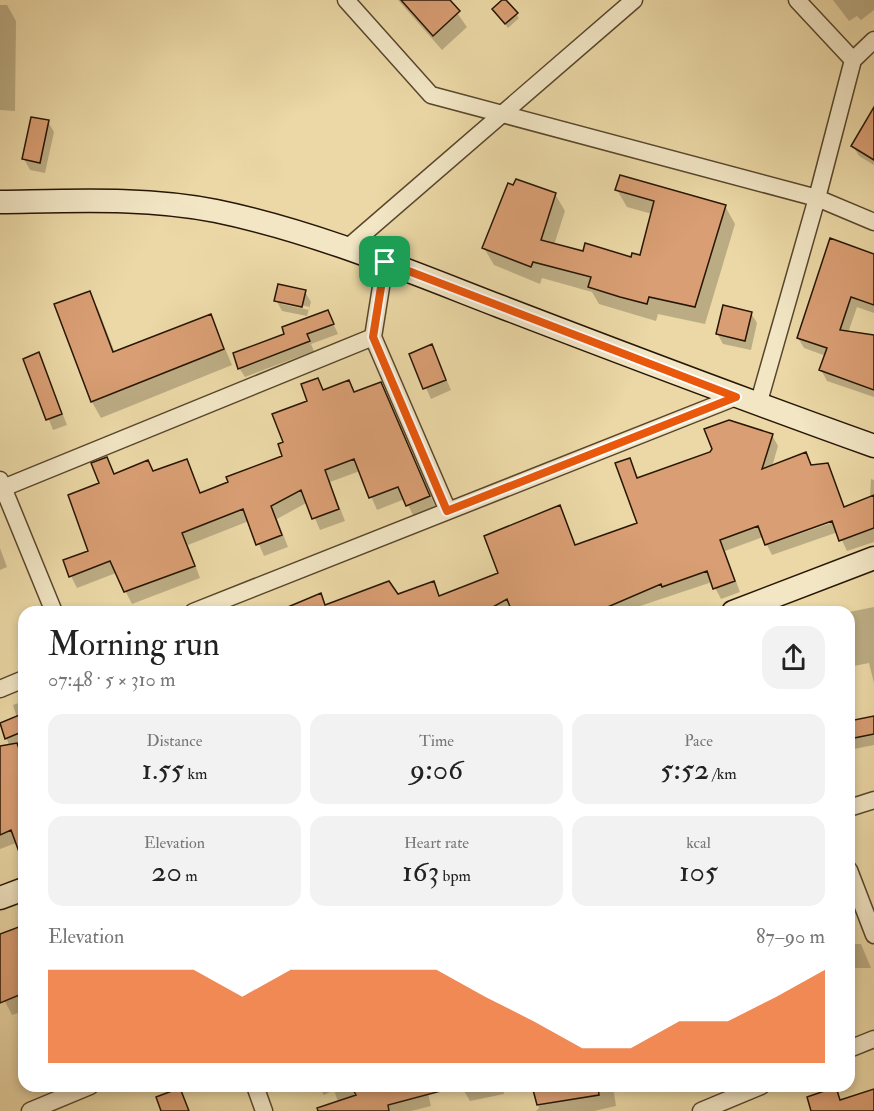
<!DOCTYPE html>
<meta charset="utf-8">
<style>
body{margin:0;font-family:"IM FELL Double Pica",serif;background:#f2f2f2;color:#222;height:100vh;display:flex;flex-direction:column;font-size:22px;white-space:nowrap}
*{box-sizing:border-box;margin:0}
p{font-size:20px;color:#767676}
.icon{flex:none;width:33px;height:33px;fill:none;stroke:currentColor;stroke-width:2;stroke-linecap:round;stroke-linejoin:round}
.map{position:relative;flex:1;overflow:hidden}
.side{position:absolute;left:18px;top:606px;width:837px;height:486px;display:flex;flex-direction:column;background:#fff;border-radius:18px;box-shadow:0 3px 9px #0003}
.side>*{flex:none}
.pin{position:absolute;display:grid;place-items:center;width:51px;height:51px;color:#fff;margin:-26px;border-radius:12px;box-shadow:0 3px 9px #0006}
.round{display:grid;place-items:center;flex:none;width:63px;height:63px;border-radius:18px;background:#f2f2f2}
.head{display:flex;align-items:center;justify-content:space-between;height:102px;padding:0 30px}
h1{font-size:33px;font-weight:600;line-height:45px}
.stats{display:grid;grid-template-columns:repeat(3,1fr);gap:9px;height:102px;padding:6px 30px}
.stats div{display:grid;align-content:center;border-radius:15px;background:#f2f2f2;text-align:center}
.stats b{font-size:30px;font-weight:600}
.stats small{font-size:16px;font-weight:400}
.stats p{font-size:16px}
.chart{height:168px;padding:12px 30px}
.chart p{display:flex;justify-content:space-between}
.chart svg{width:100%;height:108px;margin-top:6px;fill:#ea580c;opacity:.7}
.map>svg:first-child{display:block}
</style>
<div class="map">
<svg width="874" height="1111" viewBox="0 0 874 1111">
<rect width="100%" height="100%" fill="#ebd8a6"/>
<filter id="stains"><feTurbulence type="fractalNoise" baseFrequency=".00333" numOctaves="4"/><feColorMatrix values="0 0 0 0 .2 0 0 0 0 .09 0 0 0 0 .02 0 0 0 .5 -.17"/></filter>
<radialGradient id="worn" r=".72"><stop offset=".6" stop-color="#630" stop-opacity="0"/><stop offset="1" stop-color="#630" stop-opacity=".3"/></radialGradient>
<!-- shadow -->
<path fill="#0003" fill-rule="evenodd" d="M398,0H448L467,27L442,50Z
M504,0L519,18L508,28L497,14Z
M833,0H874V10L861,20L857,16L849,21Z
M0,5H7L16,21L15,111L0,110Z
M874,110V165L859,156L853,146Z
M48,122L54,132L45,173L30,170L24,159Z
M617,190L725,206L735,224L705,324L658,314L656,321L599,304L592,292L542,278L540,284L494,265L484,248L555,194L565,211L554,245L584,253L641,257L652,214L627,207Z
M874,255V313L857,307L848,333L874,337V397L827,381L821,370L826,356L804,348L798,338Z
M305,292L311,302L307,316L282,311L276,300ZM282,301L310,307L309,310L282,304Z
M89,293L98,309L115,353L211,316L232,365L101,418L92,402L56,305Z
M328,312L338,334L311,344L314,351L245,377L239,368L286,335Z
M751,313L757,323L751,350L723,344L717,333Z
M432,346L451,390L431,399L411,355Z
M39,354L67,425L53,430L25,359Z
M317,380L324,391L348,382L355,393L380,384L436,508L414,517L405,499L377,510L360,471L330,482L345,521L320,530L308,502L277,519L288,547L264,556L249,521L188,545L200,578L132,604L116,573L77,588L71,576L90,552L107,459L115,475L154,473L186,460L201,494L284,456L285,443L309,402Z
M772,435L778,446L772,467L806,454L813,467L827,465L845,508L870,498L871,479L874,480V542L847,551L838,532L772,555L767,545L840,520L839,517L763,537L725,551L740,592L721,599L712,582L628,610V612H302L320,595L326,606L397,596L433,583L440,597L500,574L560,507L576,546L639,524L629,459L639,479Z
M0,548L7,567L0,570Z
M874,607V683L869,663L849,667V612Z
M24,701V840L0,849V763L14,758L1,724L17,718L13,705Z
M874,718V745L849,750V723Z
M24,927V1011L12,1015L0,992V936Z
M849,944H861L871,968H849Z
M318,1086H426L431,1106L411,1111H341L334,1090L324,1095Z
M503,1086L504,1094L470,1101L461,1086Z
M533,1086H613L616,1106L594,1111H536L539,1108Z"/>
<!-- building -->
<path fill="#d99e73" stroke="#271604" stroke-width="1.5" d="M401,0H450L460,11L433,36Z
M502,0H506L518,13L505,24L492,9Z
M874,107V160L851,146Z
M31,117L49,120L40,163L22,159Z
M620,175L726,205L695,307L649,297L647,304L620,297L588,287L591,277L533,262L531,267L482,248L508,183L513,185L516,179L556,193L541,240L583,251L585,243L631,257L632,253L640,255L654,201L615,190Z
M830,238L874,254V305L851,297L840,330L874,335V390L819,370L827,348L797,338Z
M278,284L306,290L302,307L274,301Z
M90,291L113,352L211,314L224,349L91,402L54,304Z
M723,305L752,312L745,341L716,334Z
M328,310L334,324L307,334L310,341L238,369L233,353L284,334L282,327Z
M432,344L446,380L423,389L409,354Z
M39,352L62,414L46,420L23,359Z
M318,378L323,390L349,380L354,392L381,382L430,496L406,506L398,487L369,498L354,459L325,470L339,509L312,519L301,490L271,506L282,535L256,545L243,509L182,533L195,566L124,592L110,561L69,577L63,560L88,551L68,495L99,483L91,463L107,457L114,474L148,460L153,471L187,459L200,493L228,482L226,477L282,456L278,444L283,442L272,414L307,401L301,384Z
M729,420L773,434L762,469L806,452L811,465L828,463L844,507L874,495V528L839,541L832,521L765,545L758,526L720,540L735,581L713,589L707,571L662,587L661,584L596,612H512L507,599L484,612H276L321,593L325,605L389,581L398,594L434,581L439,596L498,573L484,536L560,505L575,545L637,523L615,463L630,458L637,478L710,452L712,449L704,429Z
M24,713V731L5,739L0,723Z
M874,716V734L849,739V721Z
M17,743L24,763L22,860L11,830L0,835V746Z
M24,925V956L19,957L24,970V993L0,1003V934Z
M351,1086H441V1091L388,1105L389,1111H318L317,1108L356,1095Z
M532,1086H598L599,1095L537,1105Z
M836,1087L840,1100L874,1089V1111H811L807,1097Z
M180,1088L189,1111H161L156,1097Z"/>
<g fill="none" stroke-linecap="round" stroke-linejoin="round">
<defs>
<path id="street" d="M346,0L431,95L817,198L874,222
M797,0L853,60
M346,249L634,0
M385,262L373,337L448,511
M758,405L817,198L853,60L874,40
M0,480L54,612
M3,488L373,337
M193,612L736,397
M0,689L24,679
M849,808L874,800
M849,870L874,935
M849,1049L874,1039
M255,1086L264,1111
M30,1111L90,1086
M701,1111L761,1086"/>
<path id="secondary" d="M0,202C72,201 145,197 216,211C313,231 406,270 499,306C624,354 748,401 874,446
M733,612L874,558
M0,898L24,889"/>
</defs>
<!-- street casing -->
<use href="#street" stroke="#58462c" stroke-width="19"/>
<!-- secondary casing -->
<use href="#secondary" stroke="#271604" stroke-width="25"/>
<!-- street -->
<use href="#street" stroke="#f2e6c5" stroke-width="16"/>
<!-- secondary -->
<use href="#secondary" stroke="#f2e6c5" stroke-width="22"/>
</g>
<g fill="none" stroke-linecap="round" stroke-linejoin="round">
<defs>
<path id="route" d="M385,262L736,397L447,511L373,337Z"/>
</defs>
<!-- route casing -->
<use href="#route" stroke="#fff" stroke-width="12"/>
<!-- route -->
<use href="#route" stroke="#ea580c" stroke-width="8"/>
</g>
<rect width="100%" height="100%" filter="url(#stains)"/>
<rect width="100%" height="100%" fill="url(#worn)"/>
</svg>
<div class="pin" style="left:385px;top:262px;background:#1e9e55"><svg class="icon" aria-label="arrive" viewBox="0 0 24 24"><path d="M6 21V4h12l-3 4 3 4H6"/></svg></div>
<section class="side">
<div class="head"><div><h1>Morning run</h1><p>07:48 · 5 × 310 m</p></div><a class="round"><svg class="icon" aria-label="share" viewBox="0 0 24 24"><path d="M12 15V3M7 8l5-5 5 5M5 13v7h14v-7"/></svg></a></div>
<div class="stats">
<div><p>Distance</p><b>1.55<small> km</small></b></div>
<div><p>Time</p><b>9:06</b></div>
<div><p>Pace</p><b>5:52<small> /km</small></b></div>
</div>
<div class="stats">
<div><p>Elevation</p><b>20<small> m</small></b></div>
<div><p>Heart rate</p><b>163<small> bpm</small></b></div>
<div><p>kcal</p><b>105</b></div>
</div>
<div class="chart"><p><span>Elevation</span>87–90 m</p>
<svg viewBox="0 0 160 44" preserveAspectRatio="none"><path d="M0 44V6L10 6L20 6L30 6L40 17L50 6L60 6L70 6L80 6L90 17L100 27L110 38L120 38L130 27L140 27L150 17L160 6V44z"/></svg>
</div>
</section>
</div>
